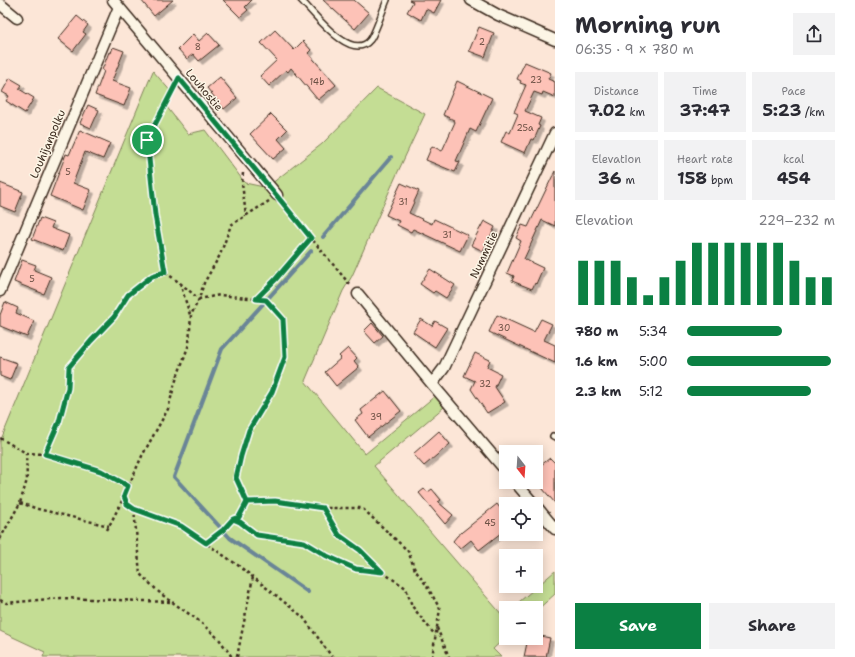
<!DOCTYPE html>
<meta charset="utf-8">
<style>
body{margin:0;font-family:"Shantell Sans",sans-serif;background:#f2f2f3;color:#2b2b33;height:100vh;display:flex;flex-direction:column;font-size:15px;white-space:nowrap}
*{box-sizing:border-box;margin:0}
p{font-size:13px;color:#7c7c81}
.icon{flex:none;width:22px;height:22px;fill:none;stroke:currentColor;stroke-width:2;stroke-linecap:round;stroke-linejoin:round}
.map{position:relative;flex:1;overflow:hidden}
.details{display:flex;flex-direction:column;background:#fff;width:300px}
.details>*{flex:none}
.needle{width:26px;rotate:163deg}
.fabs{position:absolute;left:499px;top:445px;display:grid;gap:8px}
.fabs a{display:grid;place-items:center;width:44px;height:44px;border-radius:0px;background:#fff;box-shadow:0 2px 10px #0003;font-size:20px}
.pin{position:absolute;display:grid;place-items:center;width:34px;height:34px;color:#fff;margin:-17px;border:2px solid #fff;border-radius:50%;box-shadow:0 1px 4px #0007}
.round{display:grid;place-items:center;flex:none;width:42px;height:42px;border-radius:0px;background:#f2f2f3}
.summary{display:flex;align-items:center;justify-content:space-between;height:68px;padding:0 20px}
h1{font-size:22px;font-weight:700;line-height:30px}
.stats{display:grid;grid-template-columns:repeat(3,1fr);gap:6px;height:68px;padding:4px 20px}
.stats div{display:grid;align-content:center;border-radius:0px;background:#f2f2f3;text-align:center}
.stats b{font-size:17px;font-weight:700}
.stats small{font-size:11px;font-weight:400}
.stats p{font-size:11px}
.chart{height:112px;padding:8px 20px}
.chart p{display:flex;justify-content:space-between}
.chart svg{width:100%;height:72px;margin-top:4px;stroke:#0b8043;stroke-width:6}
.cta{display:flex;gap:8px;margin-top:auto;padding:8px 20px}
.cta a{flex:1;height:46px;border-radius:0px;background:#0b8043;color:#fff;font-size:16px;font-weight:700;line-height:46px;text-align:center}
.cta a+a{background:#f2f2f3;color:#2b2b33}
ul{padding:0 20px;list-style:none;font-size:13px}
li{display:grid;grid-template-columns:64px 48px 1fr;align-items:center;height:30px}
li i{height:10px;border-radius:5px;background:#0b8043}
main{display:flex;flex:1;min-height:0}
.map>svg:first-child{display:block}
</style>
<main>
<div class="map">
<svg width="555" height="657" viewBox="0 0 555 657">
<defs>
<filter id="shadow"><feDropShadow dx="3.5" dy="3.5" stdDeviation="0" flood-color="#0004"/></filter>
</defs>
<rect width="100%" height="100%" fill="#fce6d7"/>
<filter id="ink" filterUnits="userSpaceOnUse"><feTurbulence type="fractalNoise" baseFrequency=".025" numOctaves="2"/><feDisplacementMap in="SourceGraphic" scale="8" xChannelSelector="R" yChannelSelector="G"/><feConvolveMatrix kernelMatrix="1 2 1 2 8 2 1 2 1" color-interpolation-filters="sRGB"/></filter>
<g filter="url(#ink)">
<!-- green -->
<path fill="#c4dd94" stroke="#808459" d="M153,71L173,94L166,106L188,134L205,130L245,183L264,187L271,184L322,144L377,88L425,114L396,176L352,276L343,291L305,381L365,454L435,396L444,407L374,466L503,616L506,613V637L493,649L501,657H43L45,652L0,631V442Z
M555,571V594L536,611V608H512Z"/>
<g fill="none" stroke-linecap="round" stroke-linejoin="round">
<!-- stream -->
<path stroke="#6a8597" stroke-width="4" d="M323,237L391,157
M308,592L230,538L174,477L222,349L311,251"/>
</g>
<!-- building -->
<path fill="#fdc2b7" stroke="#3b2a1e" filter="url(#shadow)" d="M141,0H173L154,16Z
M223,0H252L245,7L248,10L240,17Z
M323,0H354L369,13L355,29Z
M409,0H441L434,13L426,9L421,20L407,12L413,2Z
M77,16L88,25L83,32L86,34L73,51L58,39Z
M479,27L494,33L485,57L469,51Z
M275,30L294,50L303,41L311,50L308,53L336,85L318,100L291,68L288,72L286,70L269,86L260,76L277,60L261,43Z
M208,33L219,45L199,61L193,54L187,59L178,49L193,34L199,41Z
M113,47L124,51L112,81L131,88L124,106L95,95L104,71L102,70L109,52L111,53Z
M525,62L551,73L548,79L555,82V97L543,92L542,95L534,92L525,111L541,118L538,125L540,126L534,140L531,139L525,153L501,142L506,131L510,133L518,114L514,112L526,85L520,83L521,81L517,79Z
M220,77L237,98L224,109L207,88Z
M10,78L22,85L19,89L34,98L25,113L6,101L9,96L2,92Z
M457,81L492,98L476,132L470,129L456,161L460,162L455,172L426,160L432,146L442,151L455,122L454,120L443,115Z
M88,105L99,110L91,128L80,123Z
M271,114L287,130L278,139L286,148L273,159L250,134Z
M80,130L110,143L103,159L85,152L73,183L91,190L83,210L50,196L66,154L69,155Z
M555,171V226L542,220L524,259L543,268L536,284L535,283L532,289L512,281L514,276L507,273L521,241L516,238L522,225L528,227Z
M0,183L23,192L15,212L0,206Z
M401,183L419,191L409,213L432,224L434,219L468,235L460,251L413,229L411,232L397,225L399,221L386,215Z
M40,218L53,223L51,228L69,235L63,251L32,239Z
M484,221L495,227L483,251L471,245Z
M22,260L36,265L34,270L51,277L44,294L14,282Z
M430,269L455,285L446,298L435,291L433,293L420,284Z
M5,302L18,308L16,313L34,321L27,337L0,326V315Z
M497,315L534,332L541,319L552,324L544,340L555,345V363L489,332Z
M421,319L432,326L435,321L447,328L435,347L413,332Z
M372,323L383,336L375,343L364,331Z
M348,348L357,358L354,361L359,367L336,386L325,372L341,358L339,356Z
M475,353L490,360L487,367L501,374L495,387L505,402L487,413L471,389L475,381L464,376Z
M0,357L17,363L10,380L0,376Z
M385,391L401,411L368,437L355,420L363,414L361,410Z
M439,431L450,444L424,466L413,454Z
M550,458L555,463V503L536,481V469Z
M424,489L428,492L432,489L441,500L438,502L453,515L445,524L419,493Z
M497,504L506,516V529L479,550L471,540L460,549L453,541L457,536Z
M536,635L550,638L546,657H524L528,638H536Z"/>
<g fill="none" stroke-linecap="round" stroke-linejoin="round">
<defs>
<path id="service" d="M301,0C314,13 351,63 370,40C375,34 383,9 387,0
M553,436L555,437"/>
<path id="minor" d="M113,0L277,195
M471,0L498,15L555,40
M0,4L17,18
M0,291L119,7
M358,294L432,384
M506,471L432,384L444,368L555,133
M515,482L534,504
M536,506L555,529"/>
</defs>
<!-- service casing -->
<use href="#service" stroke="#3b2a1e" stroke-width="8"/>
<!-- minor casing -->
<use href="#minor" stroke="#3b2a1e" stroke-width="13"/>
<!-- path -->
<path stroke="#3b2a1e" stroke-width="2.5" stroke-dasharray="3 3" stroke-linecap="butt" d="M173,88L147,140L155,215L165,272L180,283L190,315
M243,173L242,183L246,216
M269,201L231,225L220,255L204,283L199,299L191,315L189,344L175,383L168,409L142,456L124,496L127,504L134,509L181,526L239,566L303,617L332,657
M283,203L311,238L351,286
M180,283L199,299L220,295L266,300L283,319L285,357L272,392L249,430L241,456L236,478L247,503L275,501L323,508H362L408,551L415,570L427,586L440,609L432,657
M256,299L275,280L311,238
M0,438L26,453L45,454L101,471L129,486
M45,454L59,422L68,388L69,367L91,341L114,317L128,295L152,276L165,272
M20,503L38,509L109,526
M323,508L339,535L360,550L382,572
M134,509L140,574L161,594L199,621L219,639L232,657
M233,519L240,522L257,535L304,542L327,555L356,569L382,572L406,588L412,606L435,635
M107,530L124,497
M0,539L20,503L27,480L26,453
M206,543L223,530L233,519L239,517L247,503
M0,600L6,603L61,598L172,602
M437,628L449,657
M237,657L253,577"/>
<!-- service -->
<use href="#service" stroke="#fcf5e5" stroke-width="5"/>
<!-- minor -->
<use href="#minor" stroke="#fcf5e5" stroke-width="10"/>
</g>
</g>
<g fill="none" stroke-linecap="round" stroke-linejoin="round" filter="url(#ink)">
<defs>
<path id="route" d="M147,140L155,215L165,272L152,276L128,295L114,317L91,341L69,367L68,388L59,422L45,454L101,471L128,486L124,496L127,504L134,509L181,526L206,543L223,530L233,519L239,517L247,502L275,501L323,508L339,535L360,550L382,572L356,569L327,556L304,542L257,535L240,522L233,519L239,517L247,502L236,478L241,456L249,430L272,392L285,357L283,319L266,300L256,299L275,280L311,238L277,196L179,78L147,140"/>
</defs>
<!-- route casing -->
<use href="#route" stroke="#fff" stroke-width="8"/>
<!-- route -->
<use href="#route" stroke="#0b8043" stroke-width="5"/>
</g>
<g text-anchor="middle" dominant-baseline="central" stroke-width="3" stroke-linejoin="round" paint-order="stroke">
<!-- number labels -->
<g font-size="9" fill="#6c5044">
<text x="482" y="42">2</text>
<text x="198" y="47">8</text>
<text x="536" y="80">23</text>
<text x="317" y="82">14b</text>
<text x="525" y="128">25a</text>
<text x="68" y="172">5</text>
<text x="403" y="202">31</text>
<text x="447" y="235">31</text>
<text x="32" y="279">5</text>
<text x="504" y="328">30</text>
<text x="485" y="384">32</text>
<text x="376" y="417">39</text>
<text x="490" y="523">45</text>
</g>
<!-- street labels -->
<g font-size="11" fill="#3b2a1e" stroke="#fcf5e5">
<text transform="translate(204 90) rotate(50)">Louhostie</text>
<text transform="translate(48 144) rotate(-67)">Louhijanpolku</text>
<text transform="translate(484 255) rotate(-65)">Nummitie</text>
</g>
</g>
</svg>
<div class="fabs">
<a><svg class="needle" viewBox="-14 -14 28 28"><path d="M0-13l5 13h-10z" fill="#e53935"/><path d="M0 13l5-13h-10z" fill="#7c7c81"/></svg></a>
<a><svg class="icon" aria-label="locate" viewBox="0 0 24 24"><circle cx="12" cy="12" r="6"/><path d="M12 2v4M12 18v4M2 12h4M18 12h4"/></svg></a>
<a>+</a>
<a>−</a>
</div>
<div class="pin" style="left:147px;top:140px;background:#1e9e55"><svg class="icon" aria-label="arrive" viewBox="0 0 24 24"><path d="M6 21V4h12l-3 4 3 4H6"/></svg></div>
</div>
<section class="details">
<div class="summary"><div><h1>Morning run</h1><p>06:35 · 9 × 780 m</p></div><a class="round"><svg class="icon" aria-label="share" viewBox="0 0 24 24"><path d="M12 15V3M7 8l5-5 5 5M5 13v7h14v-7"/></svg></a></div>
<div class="stats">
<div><p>Distance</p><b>7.02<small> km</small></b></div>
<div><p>Time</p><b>37:47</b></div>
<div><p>Pace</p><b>5:23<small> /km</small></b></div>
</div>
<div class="stats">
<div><p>Elevation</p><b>36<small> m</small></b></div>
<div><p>Heart rate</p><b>158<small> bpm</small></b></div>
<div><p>kcal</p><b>454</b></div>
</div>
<div class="chart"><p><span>Elevation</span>229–232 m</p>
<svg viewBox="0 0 160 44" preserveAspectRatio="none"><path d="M5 44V17M15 44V17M25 44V17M35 44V27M45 44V38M55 44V27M65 44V17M75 44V6M85 44V6M95 44V6M105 44V6M115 44V6M125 44V6M135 44V17M145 44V27M155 44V27"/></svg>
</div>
<ul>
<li><b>780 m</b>5:34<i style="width:64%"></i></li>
<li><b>1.6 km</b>5:00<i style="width:97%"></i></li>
<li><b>2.3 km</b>5:12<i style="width:84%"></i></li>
</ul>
<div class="cta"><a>Save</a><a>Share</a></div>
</section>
</main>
